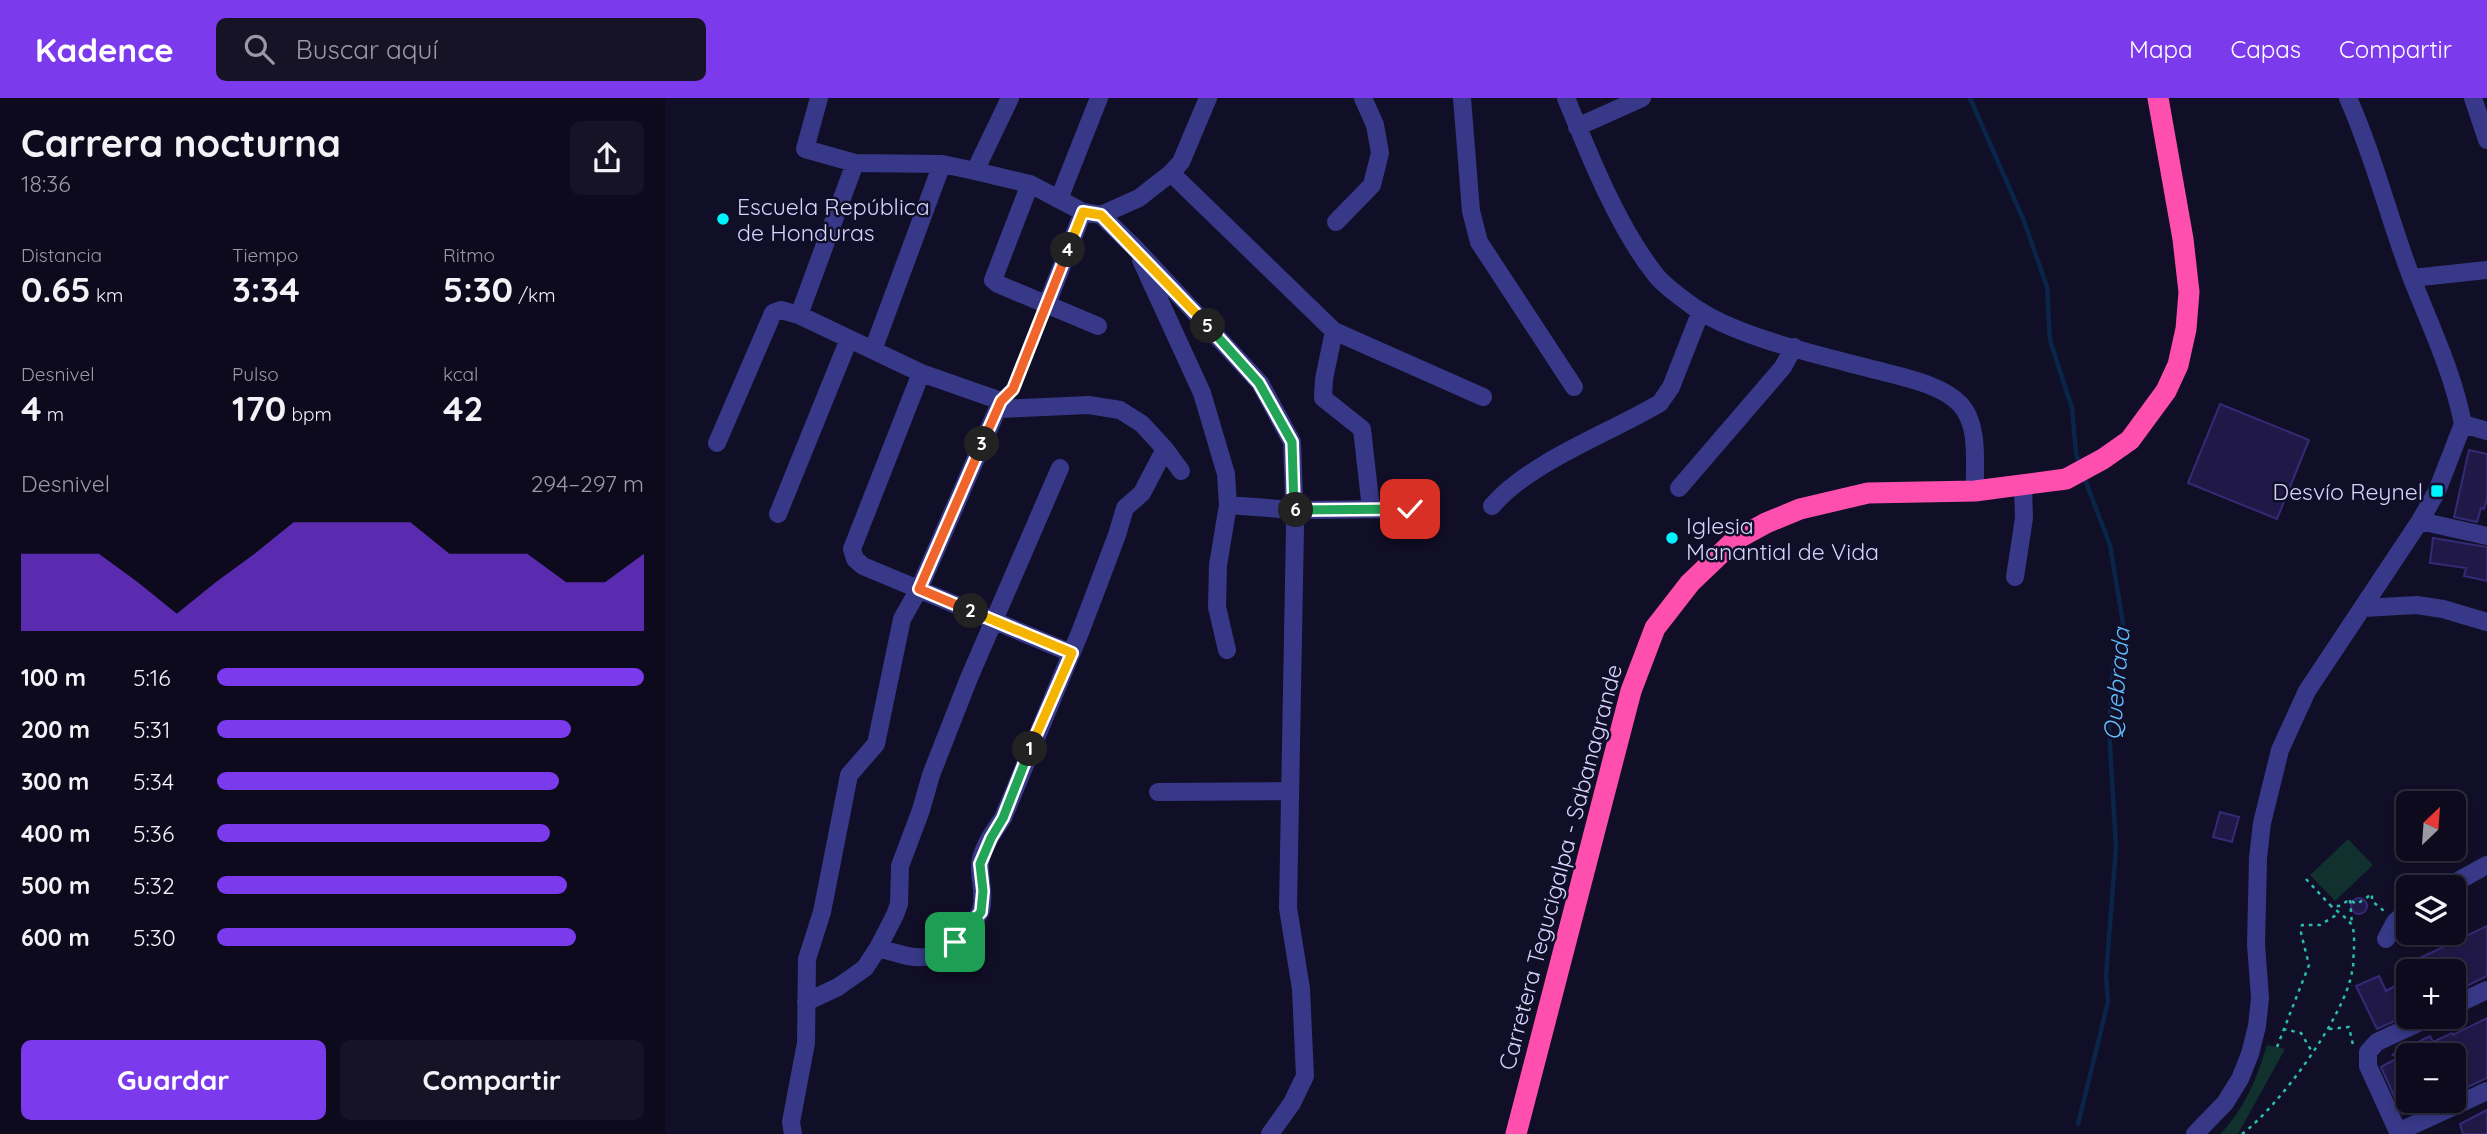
<!DOCTYPE html>
<html lang="es">
<meta charset="utf-8">
<style>
body{margin:0;font-family:Quicksand,sans-serif;background:#161326;color:#f1f3f6;height:100vh;display:flex;flex-direction:column;font-size:26px;white-space:nowrap}
*{box-sizing:border-box;margin:0}
p{font-size:23px;color:#9a9aa4}
.icon{flex:none;width:38px;height:38px;fill:none;stroke:currentColor;stroke-width:2;stroke-linecap:round;stroke-linejoin:round}
.map{position:relative;flex:1;overflow:hidden}
.panel{display:flex;flex-direction:column;background:#0d0a1d;width:665px}
.panel>*{flex:none}
.needle{width:46px;rotate:25deg}
.buttons{position:absolute;left:1731px;top:693px;display:grid;gap:14px}
.buttons a{display:grid;place-items:center;width:70px;height:70px;border-radius:10px;background:#0d0a1d;box-shadow:0 4px 10px #0003,0 0 0 2px #2d2b3b;font-size:35px}
.pin{position:absolute;display:grid;place-items:center;width:60px;height:60px;color:#fff;margin:-30px;border-radius:14px;box-shadow:0 4px 10px #0006}
.km{position:absolute;width:35px;height:35px;margin:-18px;border-radius:50%;background:#222;color:#fff;font-size:19px;line-height:35px;text-align:center}
.round{display:grid;place-items:center;flex:none;width:74px;height:74px;border-radius:10px;background:#161326}
.headline{display:flex;align-items:center;justify-content:space-between;height:119px;padding:0 21px}
h1{font-size:38px;font-weight:700;line-height:52px}
.figures{display:grid;grid-template-columns:repeat(3,1fr);gap:10px;height:119px;padding:7px 21px}
.figures div{display:grid;align-content:center}
.figures b{font-size:35px;font-weight:700}
.figures small{font-size:19px;font-weight:400}
.figures p{font-size:19px}
.chart{height:196px;padding:14px 21px}
.chart p{display:flex;justify-content:space-between}
.chart svg{width:100%;height:126px;margin-top:7px;fill:#7c3aed;opacity:.7}
.button{display:flex;gap:14px;margin-top:auto;padding:14px 21px}
.button a{flex:1;height:80px;border-radius:10px;background:#7c3aed;color:#fff;font-size:28px;font-weight:700;line-height:80px;text-align:center}
.button a+a{background:#161326;color:#f1f3f6}
ul{padding:0 21px;list-style:none;font-size:23px}
li{display:grid;grid-template-columns:112px 84px 1fr;align-items:center;height:52px}
li i{height:18px;border-radius:9px;background:#7c3aed}
header{display:flex;align-items:center;gap:42px;box-sizing:border-box;height:98px;padding:0 35px;background:#7c3aed;color:#fff}
header strong{font-size:33px}
nav{display:flex;gap:38px;margin-inline-start:auto;font-size:24px}
.search{width:490px;height:63px;background:#161326;display:flex;align-items:center;gap:18px;box-sizing:border-box;padding:0 24px;border-radius:10px;color:#9a9aa4;font-size:26px}
main{display:flex;flex:1;min-height:0}
.map>svg:first-child{display:block}
</style>
<header>
<strong>Kadence</strong>
<div class="search"><svg class="icon" aria-label="search" viewBox="0 0 24 24"><circle cx="10" cy="10" r="6"/><path d="M15 15l6 6"/></svg>Buscar aquí</div>
<nav><a>Mapa</a><a>Capas</a><a>Compartir</a></nav>
</header>
<main>
<section class="panel">
<div class="headline"><div><h1>Carrera nocturna</h1><p>18:36</p></div><a class="round"><svg class="icon" aria-label="share" viewBox="0 0 24 24"><path d="M12 15V3M7 8l5-5 5 5M5 13v7h14v-7"/></svg></a></div>
<div class="figures">
<div><p>Distancia</p><b>0.65<small> km</small></b></div>
<div><p>Tiempo</p><b>3:34</b></div>
<div><p>Ritmo</p><b>5:30<small> /km</small></b></div>
</div>
<div class="figures">
<div><p>Desnivel</p><b>4<small> m</small></b></div>
<div><p>Pulso</p><b>170<small> bpm</small></b></div>
<div><p>kcal</p><b>42</b></div>
</div>
<div class="chart"><p><span>Desnivel</span>294–297 m</p>
<svg viewBox="0 0 160 44" preserveAspectRatio="none"><path d="M0 44V17L10 17L20 17L30 27L40 38L50 27L60 17L70 6L80 6L90 6L100 6L110 17L120 17L130 17L140 27L150 27L160 17V44z"/></svg>
</div>
<ul>
<li><b>100 m</b>5:16<i style="width:100%"></i></li>
<li><b>200 m</b>5:31<i style="width:83%"></i></li>
<li><b>300 m</b>5:34<i style="width:80%"></i></li>
<li><b>400 m</b>5:36<i style="width:78%"></i></li>
<li><b>500 m</b>5:32<i style="width:82%"></i></li>
<li><b>600 m</b>5:30<i style="width:84%"></i></li>
</ul>
<div class="button"><a>Guardar</a><a>Compartir</a></div>
</section>
<div class="map">
<svg width="1822" height="1036" viewBox="0 0 1822 1036">
<rect width="100%" height="100%" fill="#110e27"/>
<!-- green -->
<path fill="#11312e" d="M1683,741L1708,767L1670,803L1645,777Z
M1602,947L1620,951L1573,1036H1555C1580,1011 1592,979 1602,947Z"/>
<g fill="none" stroke-linecap="round" stroke-linejoin="round">
<!-- stream -->
<path stroke="#0a254a" stroke-width="4.5" d="M1305,0L1359,123L1382,189L1385,242L1407,310L1411,355L1415,368
M1413,1026L1443,904L1441,878L1451,749L1444,630L1448,572L1458,525L1445,447L1419,379"/>
</g>
<!-- building -->
<path fill="#201948" stroke="#352a75" stroke-width="2" d="M1555,306L1644,342L1612,421L1523,385Z
M1804,352L1822,356V400L1819,411L1816,410L1812,424L1789,419Z
M1768,440L1822,449V483L1799,478L1801,470L1765,465Z
M1555,714L1574,719L1567,744L1548,739Z
M1686 808a8 8 0 1 1 16 0a8 8 0 1 1-16 0Z
M1822,828V878L1788,895V873H1763L1755,860Z
M1714,878L1721,893L1743,881V917L1712,931L1691,888Z
M1822,920V980L1788,996V957H1743V1003H1774L1750,1014L1748,1010L1737,1016L1716,969L1738,957H1727L1765,938L1768,944L1787,935L1788,937Z
M1822,1012V1036H1798L1795,1026Z"/>
<g fill="none" stroke-linecap="round" stroke-linejoin="round">
<!-- path -->
<path stroke="#2abdab" stroke-width="2.5" stroke-dasharray="3.5 5" stroke-linecap="butt" d="M346,294L377,219
M1641,781L1666,808H1674L1684,802L1692,806L1707,796V803L1719,813
M1685,802L1687,827
M1618,931L1636,935L1647,954
M1664,931L1684,929L1688,947
M1612,949L1644,867L1636,835L1637,827H1655L1673,816
M1577,1036C1614,1008 1679,920 1687,874C1689,867 1688,859 1689,852C1689,844 1690,832 1686,826C1681,819 1672,813 1666,808"/>
<!-- minor -->
<path stroke="#373988" stroke-width="18" d="M154,0L140,51L190,65L277,66L310,73L365,86L418,114L436,117L474,100L506,75L516,64L543,0
M797,0L806,113L814,144L909,289
M901,0C924,56 952,128 990,176C998,187 1014,198 1026,207C1069,239 1158,258 1211,272C1237,279 1276,286 1295,306C1315,327 1309,366 1310,393
M1683,0C1709,58 1724,121 1747,181C1766,229 1788,275 1798,326
M1808,0L1822,42
M912,29L977,0
M310,73L345,0
M506,75L669,233L818,299
M365,86L328,182L333,186L433,228
M394,101L434,0
M436,117L472,152L595,285L627,344L630,429L623,810L636,891L640,978L627,1005L605,1036
M671,124L707,87L715,55L710,27L698,0
M476,162L537,295L561,376L563,407L553,467L552,509L562,552
M1747,180L1822,172
M382,206L418,114
M134,217L190,65
M669,233L659,281L658,300L697,331L706,411
M208,252L277,66
M256,275L187,451L190,461L198,468L406,555
M333,311L424,307L455,312L477,326L500,351L516,373
M1798,326L1822,333
M52,345L108,215L116,212L134,217L256,275L336,303L254,491L237,521L211,646L184,677L157,814L142,861L141,945L126,1024L128,1036
M1014,390L1118,269L1129,249
M563,407L629,412L745,411
M827,408C866,363 943,336 995,305L1006,289L1036,213
M113,416L184,241
M1755,423L1822,438
M1350,479L1359,420L1358,388
M1698,510L1752,507L1778,511L1822,524
M493,694L624,693
M1782,789L1822,767
M1721,841L1730,824L1743,812
M213,850C254,862 269,868 300,833C305,827 314,819 316,812C320,797 315,783 315,769C315,752 329,733 338,720L416,532L452,437L460,410L477,395L500,351
M141,904L173,889L200,870L213,850L230,817L234,806L235,768L256,712L266,677L304,580L395,370
M1788,908L1822,892
M1733,1034L1822,993
M1530,1036L1560,1005L1575,981L1585,956L1592,928L1595,900L1591,846L1593,760L1597,725L1615,652L1642,593L1755,423L1772,393L1798,326
M1734,1036L1703,968V954L1712,944L1766,919"/>
<!-- highway -->
<path stroke="#ff4fae" stroke-width="21" d="M851,1036L966,593L990,530L1025,485L1070,442L1101,425L1135,411L1203,395L1310,393L1401,381L1438,361L1465,342L1501,293L1513,267L1521,231L1524,194L1518,141L1493,0"/>
</g>
<g fill="none" stroke-linecap="round" stroke-linejoin="round">
<defs>
<path id="split-1" d="M290,844L316,814L318,793L315,766L326,740L338,720L365,651"/>
<path id="split-2" d="M306,513L407,555L365,651"/>
<path id="split-3" d="M306,513L254,491L317,346"/>
<path id="split-4" d="M317,346L336,303L348,291L403,152"/>
<path id="split-5" d="M403,152L418,114L436,117L543,228"/>
<path id="split-6" d="M543,228L594,285L627,344L629,412H631"/>
<path id="split-7" d="M631,412L745,411"/>
</defs>
<!-- split-1 casing -->
<use href="#split-1" stroke="#fff" stroke-width="14"/>
<!-- split-2 casing -->
<use href="#split-2" stroke="#fff" stroke-width="14"/>
<!-- split-3 casing -->
<use href="#split-3" stroke="#fff" stroke-width="14"/>
<!-- split-4 casing -->
<use href="#split-4" stroke="#fff" stroke-width="14"/>
<!-- split-5 casing -->
<use href="#split-5" stroke="#fff" stroke-width="14"/>
<!-- split-6 casing -->
<use href="#split-6" stroke="#fff" stroke-width="14"/>
<!-- split-7 casing -->
<use href="#split-7" stroke="#fff" stroke-width="14"/>
<!-- split-1 -->
<use href="#split-1" stroke="#22a559" stroke-width="9"/>
<!-- split-2 -->
<use href="#split-2" stroke="#f5b400" stroke-width="9"/>
<!-- split-3 -->
<use href="#split-3" stroke="#f0652b" stroke-width="9"/>
<!-- split-4 -->
<use href="#split-4" stroke="#f0652b" stroke-width="9"/>
<!-- split-5 -->
<use href="#split-5" stroke="#f5b400" stroke-width="9"/>
<!-- split-6 -->
<use href="#split-6" stroke="#22a559" stroke-width="9"/>
<!-- split-7 -->
<use href="#split-7" stroke="#22a559" stroke-width="9"/>
</g>
<!-- markers -->
<g fill="#00f4ff" stroke="#110e27" stroke-width="2.5">
<circle cx="58" cy="121" r="7"/>
<rect x="1765" y="386" width="14" height="14" rx="3.5"/>
<circle cx="1007" cy="440" r="7"/>
</g>
<g text-anchor="middle" dominant-baseline="central" stroke-width="5" stroke-linejoin="round" paint-order="stroke">
<!-- poi labels -->
<g font-size="23" fill="#d6d4ff" stroke="#110e27" text-anchor="start">
<text x="72" y="108">Escuela República<tspan x="72" dy="26">de Honduras</tspan></text>
<text x="1758" y="393" text-anchor="end">Desvío Reynel</text>
<text x="1021" y="427">Iglesia<tspan x="1021" dy="26">Manantial de Vida</tspan></text>
</g>
<!-- street labels -->
<g font-size="23" fill="#d6d4ff" stroke="#110e27">
<text transform="translate(895 769) rotate(-75)">Carretera Tegucigalpa - Sabanagrande</text>
</g>
<!-- water labels -->
<g font-size="24" font-style="italic" fill="#62bfff" stroke="#110e27">
<text transform="translate(1451 586) rotate(-85)">Quebrada</text>
</g>
</g>
</svg>
<div class="buttons">
<a><svg class="needle" viewBox="-14 -14 28 28"><path d="M0-13l5 13h-10z" fill="#e53935"/><path d="M0 13l5-13h-10z" fill="#9a9aa4"/></svg></a>
<a><svg class="icon" aria-label="layers" viewBox="0 0 24 24"><path d="M12 4l9 5-9 5-9-5zM3 14l9 5 9-5"/></svg></a>
<a>+</a>
<a>−</a>
</div>
<div class="pin" style="left:290px;top:844px;background:#1e9e55"><svg class="icon" aria-label="arrive" viewBox="0 0 24 24"><path d="M6 21V4h12l-3 4 3 4H6"/></svg></div>
<div class="pin" style="left:745px;top:411px;background:#d93025"><svg class="icon" aria-label="check" viewBox="0 0 24 24"><path d="M5 12l5 5 9-10"/></svg></div>
<b class="km" style="left:365px;top:651px">1</b>
<b class="km" style="left:306px;top:513px">2</b>
<b class="km" style="left:317px;top:346px">3</b>
<b class="km" style="left:403px;top:152px">4</b>
<b class="km" style="left:543px;top:228px">5</b>
<b class="km" style="left:631px;top:412px">6</b>
</div>
</main>
